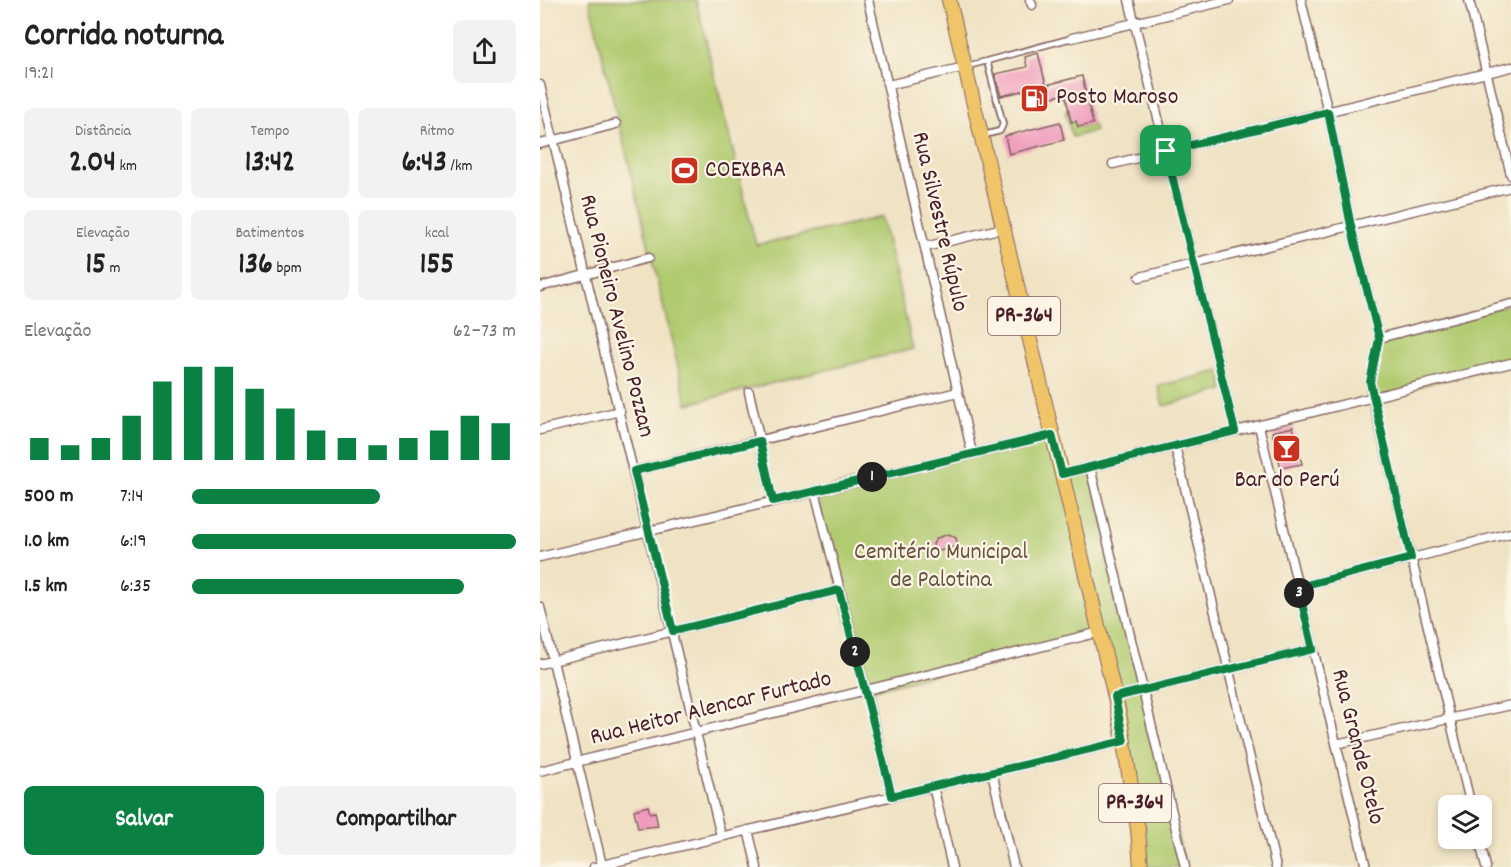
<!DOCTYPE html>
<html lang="pt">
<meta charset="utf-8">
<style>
body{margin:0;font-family:Dekko,sans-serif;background:#f2f2f2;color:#222;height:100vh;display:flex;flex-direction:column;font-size:22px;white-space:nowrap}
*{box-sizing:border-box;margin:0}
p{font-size:20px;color:#767676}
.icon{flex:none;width:33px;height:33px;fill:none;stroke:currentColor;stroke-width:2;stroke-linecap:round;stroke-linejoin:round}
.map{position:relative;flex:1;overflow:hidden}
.sheet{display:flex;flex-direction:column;background:#fff;width:540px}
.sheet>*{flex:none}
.fabs{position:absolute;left:898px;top:795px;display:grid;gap:12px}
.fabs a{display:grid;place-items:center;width:54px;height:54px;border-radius:9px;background:#fff;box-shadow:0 3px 9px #0003;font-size:30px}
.pin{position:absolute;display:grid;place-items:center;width:51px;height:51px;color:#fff;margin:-26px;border-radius:12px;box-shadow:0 3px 9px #0006}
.km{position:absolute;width:30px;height:30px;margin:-15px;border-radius:50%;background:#222;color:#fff;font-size:16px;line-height:30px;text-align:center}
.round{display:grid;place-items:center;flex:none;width:63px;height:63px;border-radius:9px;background:#f2f2f2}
.overview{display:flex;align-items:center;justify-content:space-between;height:102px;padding:0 24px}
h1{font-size:33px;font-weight:800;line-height:45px}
.stats{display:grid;grid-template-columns:repeat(3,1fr);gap:9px;height:102px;padding:6px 24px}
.stats div{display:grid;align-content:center;border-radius:9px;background:#f2f2f2;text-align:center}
.stats b{font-size:30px;font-weight:800}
.stats small{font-size:16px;font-weight:400}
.stats p{font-size:16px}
.chart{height:168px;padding:12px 24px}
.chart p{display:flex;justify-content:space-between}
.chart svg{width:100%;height:108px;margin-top:6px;stroke:#0b8043;stroke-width:6}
.cta{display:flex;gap:12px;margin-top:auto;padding:12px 24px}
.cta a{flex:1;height:69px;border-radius:9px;background:#0b8043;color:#fff;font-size:24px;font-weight:800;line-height:69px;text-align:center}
.cta a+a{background:#f2f2f2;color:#222}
ul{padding:0 24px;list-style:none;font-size:20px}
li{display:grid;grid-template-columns:96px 72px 1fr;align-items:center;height:45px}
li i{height:15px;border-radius:8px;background:#0b8043}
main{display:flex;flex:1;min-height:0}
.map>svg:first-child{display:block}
</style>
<main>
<section class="sheet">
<div class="overview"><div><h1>Corrida noturna</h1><p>19:21</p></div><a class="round"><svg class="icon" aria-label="share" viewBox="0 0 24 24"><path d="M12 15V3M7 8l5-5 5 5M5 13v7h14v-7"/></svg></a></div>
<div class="stats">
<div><p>Distância</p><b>2.04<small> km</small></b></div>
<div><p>Tempo</p><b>13:42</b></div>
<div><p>Ritmo</p><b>6:43<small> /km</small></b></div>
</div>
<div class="stats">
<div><p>Elevação</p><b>15<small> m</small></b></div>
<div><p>Batimentos</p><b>136<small> bpm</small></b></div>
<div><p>kcal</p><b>155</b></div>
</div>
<div class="chart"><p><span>Elevação</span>62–73 m</p>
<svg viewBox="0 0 160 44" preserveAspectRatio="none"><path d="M5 44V35M15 44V38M25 44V35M35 44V26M45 44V12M55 44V6M65 44V6M75 44V15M85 44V23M95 44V32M105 44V35M115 44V38M125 44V35M135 44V32M145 44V26M155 44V29"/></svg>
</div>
<ul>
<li><b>500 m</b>7:14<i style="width:58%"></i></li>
<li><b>1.0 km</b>6:19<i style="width:100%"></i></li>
<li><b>1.5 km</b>6:35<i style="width:84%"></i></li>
</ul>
<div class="cta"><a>Salvar</a><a>Compartilhar</a></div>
</section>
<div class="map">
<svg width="971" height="867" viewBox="0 0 971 867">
<rect width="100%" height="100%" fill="#fcf5e5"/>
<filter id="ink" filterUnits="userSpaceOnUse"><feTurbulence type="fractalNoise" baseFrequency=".0167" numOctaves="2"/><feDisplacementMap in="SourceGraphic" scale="12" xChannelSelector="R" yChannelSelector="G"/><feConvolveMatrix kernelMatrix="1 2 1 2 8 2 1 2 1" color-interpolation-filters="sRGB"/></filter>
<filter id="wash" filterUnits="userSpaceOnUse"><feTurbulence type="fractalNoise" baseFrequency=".008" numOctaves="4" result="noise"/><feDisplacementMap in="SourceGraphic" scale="24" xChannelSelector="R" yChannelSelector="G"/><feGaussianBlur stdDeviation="1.35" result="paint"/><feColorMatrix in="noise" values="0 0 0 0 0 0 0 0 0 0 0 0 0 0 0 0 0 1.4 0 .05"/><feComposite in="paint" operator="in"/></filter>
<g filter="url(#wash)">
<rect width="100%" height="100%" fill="#efe3c4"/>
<!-- green -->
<path fill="#b0ca70" stroke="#7d744e" stroke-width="1.5" d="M49,0H156L216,245L342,217L373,349L147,404Z
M529,110L531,122L536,121L538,127L553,124L555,131L532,137L525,111Z
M971,304V363L833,398L839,338Z
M680,371L684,390L623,406L618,386Z
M512,435L522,474L550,467L645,867H601L560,632L324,692L275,491Z"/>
<g id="blocks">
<!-- building -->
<path fill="#ef9abc" d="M498,53L506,85L542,76L553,124L538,127L536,121L531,122L526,97L522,98L521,95L493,102L490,89L461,96L455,74L487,67L485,57Z
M520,122L524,140L469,154L465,136Z
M753,427L762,464L741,468L732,432Z
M409,534L416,538L418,546L395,552L393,544L397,538Z
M108,806L110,813L115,812L118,826L98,828L94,810Z"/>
</g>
</g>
<g filter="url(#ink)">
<use href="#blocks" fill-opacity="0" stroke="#846461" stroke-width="1.5"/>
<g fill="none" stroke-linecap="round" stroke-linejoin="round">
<defs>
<path id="lane" d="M428,66L532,38
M444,135L460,131L463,124L447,61"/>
<path id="street" d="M328,0L432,453
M490,0L492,5
M589,0L695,431
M761,0L788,112L811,226L839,338L830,382L833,398L931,806
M929,0L971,175
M532,38L689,0
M0,85L181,836
M348,85L425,67
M0,144L76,124
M573,164L971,67
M385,247L463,228
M600,277L971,187
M0,287L108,258
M839,338L971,304
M209,392L233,501
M719,426L826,867
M0,430L80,411
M635,446L736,867
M550,467L645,867
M94,471L418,392
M522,474L971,363
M275,491L352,796
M0,557L512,435
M758,587L971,533
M0,607L62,865
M0,664L299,590
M575,697L773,649
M796,744L971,705
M0,771L560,632
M452,772L474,867
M393,786L412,867
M208,830L217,867
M939,838L946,867
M54,867L584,741"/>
<path id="primary" d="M409,0L580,718L598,829L601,867"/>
</defs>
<!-- lane casing -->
<use href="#lane" stroke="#846461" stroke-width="8"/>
<!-- street casing -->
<use href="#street" stroke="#846461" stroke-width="11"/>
<!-- primary casing -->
<use href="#primary" stroke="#846461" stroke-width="16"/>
<!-- lane -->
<use href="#lane" stroke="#fff" stroke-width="4.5"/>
<!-- street -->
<use href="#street" stroke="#fff" stroke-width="8"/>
<!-- primary -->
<use href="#primary" stroke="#f0c469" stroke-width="14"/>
</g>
</g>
<g fill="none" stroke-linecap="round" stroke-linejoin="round" filter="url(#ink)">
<defs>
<path id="route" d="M788,112L811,226L839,338L830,382L871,558L758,587L773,649L575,697L584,741L352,796L299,590L133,631L94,471L220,441L233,501L512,435L522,474L695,431L626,151Z"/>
</defs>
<!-- route casing -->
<use href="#route" stroke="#fff" stroke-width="12"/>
<!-- route -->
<use href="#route" stroke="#0b8043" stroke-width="8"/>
</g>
<!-- icons -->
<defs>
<symbol id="fuel-square" viewBox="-11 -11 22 22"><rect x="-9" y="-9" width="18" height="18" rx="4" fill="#c8321e" stroke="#fcf5e5"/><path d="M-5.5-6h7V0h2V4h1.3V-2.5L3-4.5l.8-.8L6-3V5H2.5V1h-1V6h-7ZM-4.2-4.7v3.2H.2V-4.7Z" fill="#fff"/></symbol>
<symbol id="stadium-square" viewBox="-11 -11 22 22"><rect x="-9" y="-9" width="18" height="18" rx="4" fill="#c8321e" stroke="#fcf5e5"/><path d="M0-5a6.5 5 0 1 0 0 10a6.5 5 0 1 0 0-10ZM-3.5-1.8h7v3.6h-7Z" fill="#fff"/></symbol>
<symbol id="bar-square" viewBox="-11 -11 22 22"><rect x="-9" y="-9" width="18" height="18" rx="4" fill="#c8321e" stroke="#fcf5e5"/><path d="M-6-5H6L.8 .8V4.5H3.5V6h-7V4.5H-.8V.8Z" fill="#fff"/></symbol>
</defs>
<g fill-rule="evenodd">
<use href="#fuel-square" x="478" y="82" width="33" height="33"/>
<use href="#stadium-square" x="128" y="154" width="33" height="33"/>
<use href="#bar-square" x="730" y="432" width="33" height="33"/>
</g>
<g text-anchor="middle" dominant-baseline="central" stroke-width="4.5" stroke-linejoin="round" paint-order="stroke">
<!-- shield labels -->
<g fill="#fcf5e5" stroke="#7f5f63" stroke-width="1.5">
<rect x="448" y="297" width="72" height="38" rx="4.5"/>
<rect x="559" y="784" width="72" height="38" rx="4.5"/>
</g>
<g font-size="22" font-weight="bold" fill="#4a1f2b">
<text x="484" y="316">PR-364</text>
<text x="595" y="803">PR-364</text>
</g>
<!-- poi labels -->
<g font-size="24" fill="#4a1f2b" stroke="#fcf5e5" text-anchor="start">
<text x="516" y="98">Posto Maroso</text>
<text x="165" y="171">COEXBRA</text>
<text x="747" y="481" text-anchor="middle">Bar do Perú</text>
</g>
<!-- street labels -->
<g font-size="24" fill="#4a1f2b" stroke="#fcf5e5">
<text transform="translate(399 222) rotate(77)">Rua Silvestre Rúpulo</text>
<text transform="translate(76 316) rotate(76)">Rua Pioneiro Avelino Pozzan</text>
<text transform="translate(171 709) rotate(-14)">Rua Heitor Alencar Furtado</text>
<text transform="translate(817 747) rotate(76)">Rua Grande Otelo</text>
</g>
<!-- park labels -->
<g font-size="24" fill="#695240" stroke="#fcf5e5">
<text x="401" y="553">Cemitério Municipal<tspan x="401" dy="28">de Palotina</tspan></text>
</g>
</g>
</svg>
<div class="fabs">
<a><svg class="icon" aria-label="layers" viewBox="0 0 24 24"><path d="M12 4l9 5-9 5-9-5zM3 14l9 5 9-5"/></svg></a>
</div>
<div class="pin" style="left:626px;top:151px;background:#1e9e55"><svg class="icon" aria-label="arrive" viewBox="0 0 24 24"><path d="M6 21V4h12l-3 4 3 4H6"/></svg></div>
<b class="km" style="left:332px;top:477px">1</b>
<b class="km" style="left:315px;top:652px">2</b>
<b class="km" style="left:759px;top:593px">3</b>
</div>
</main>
